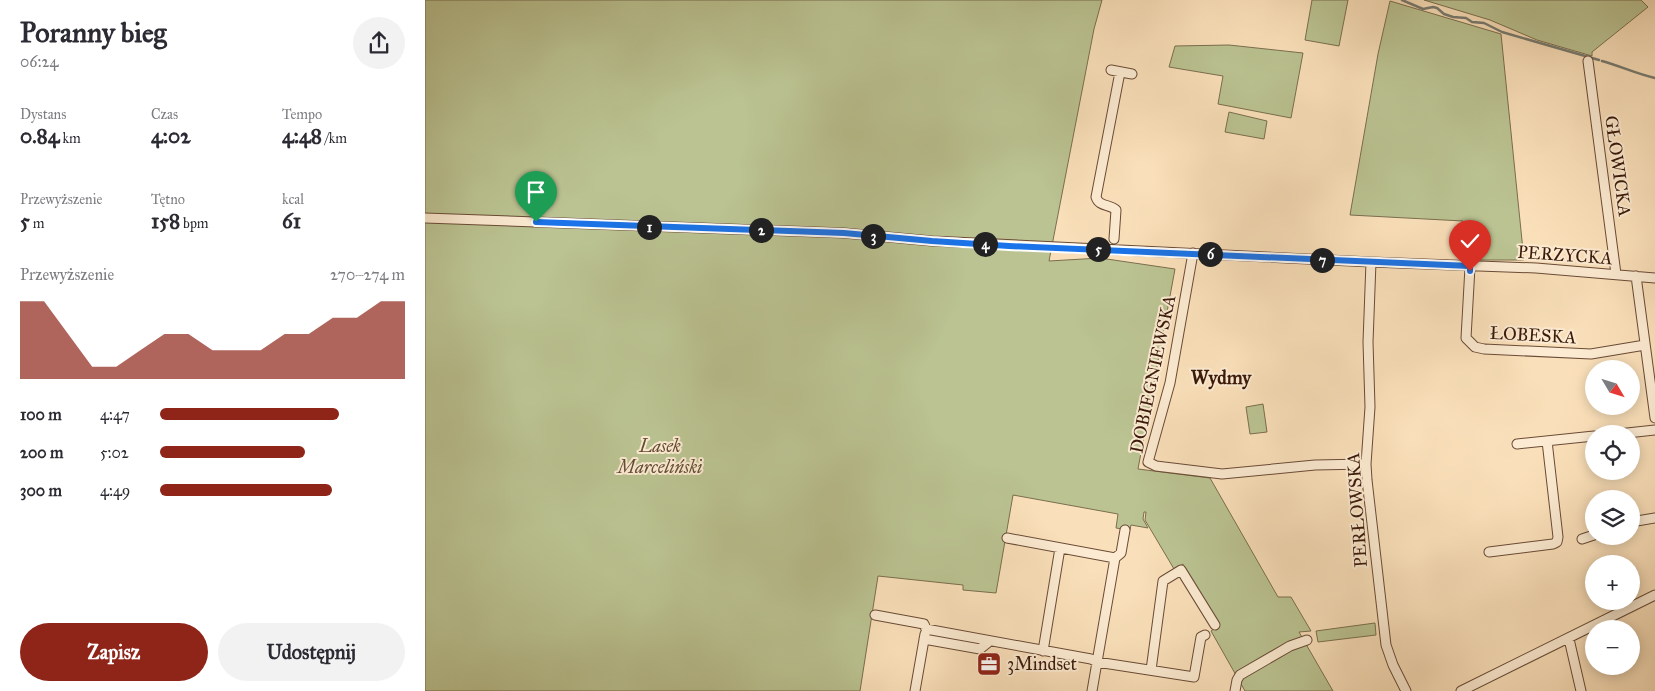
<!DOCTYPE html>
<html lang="pl">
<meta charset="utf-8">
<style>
body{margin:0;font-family:"IM FELL Great Primer",serif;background:#f2f2f3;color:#2b2b33;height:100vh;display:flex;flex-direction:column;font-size:19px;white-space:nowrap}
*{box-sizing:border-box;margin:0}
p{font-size:16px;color:#7c7c81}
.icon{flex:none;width:28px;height:28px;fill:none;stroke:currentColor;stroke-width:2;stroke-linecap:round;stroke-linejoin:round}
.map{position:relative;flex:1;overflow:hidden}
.drawer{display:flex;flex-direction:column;background:#fff;width:425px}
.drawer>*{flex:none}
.needle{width:32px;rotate:128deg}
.buttons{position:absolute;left:1160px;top:360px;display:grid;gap:10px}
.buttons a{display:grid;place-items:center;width:55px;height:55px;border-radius:50%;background:#fff;box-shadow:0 2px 12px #0003;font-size:25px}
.pin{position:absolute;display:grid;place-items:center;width:42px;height:42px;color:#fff;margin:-51px -21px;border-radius:50% 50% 50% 0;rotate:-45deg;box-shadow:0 0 5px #0007}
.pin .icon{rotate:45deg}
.km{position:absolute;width:25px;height:25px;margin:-12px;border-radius:50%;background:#222;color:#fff;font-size:14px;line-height:25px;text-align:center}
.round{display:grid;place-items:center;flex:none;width:52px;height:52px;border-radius:26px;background:#f2f2f3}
.summary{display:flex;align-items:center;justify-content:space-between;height:85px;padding:0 20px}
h1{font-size:28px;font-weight:700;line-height:38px}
.figures{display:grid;grid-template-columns:repeat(3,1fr);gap:8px;height:85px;padding:5px 20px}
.figures div{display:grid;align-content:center}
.figures b{font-size:21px;font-weight:700}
.figures small{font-size:14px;font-weight:400}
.figures p{font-size:14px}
.chart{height:140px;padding:10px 20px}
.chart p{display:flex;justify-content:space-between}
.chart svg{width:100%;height:90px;margin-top:5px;fill:#8f2418;opacity:.7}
.action{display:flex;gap:10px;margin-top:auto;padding:10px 20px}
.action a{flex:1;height:58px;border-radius:30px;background:#8f2418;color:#fff;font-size:20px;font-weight:700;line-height:58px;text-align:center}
.action a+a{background:#f2f2f3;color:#2b2b33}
ul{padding:0 20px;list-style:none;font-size:16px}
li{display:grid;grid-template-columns:80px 60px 1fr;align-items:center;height:38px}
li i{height:12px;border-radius:6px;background:#8f2418}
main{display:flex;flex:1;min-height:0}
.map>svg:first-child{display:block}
</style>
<main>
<section class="drawer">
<div class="summary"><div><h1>Poranny bieg</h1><p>06:24</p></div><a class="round"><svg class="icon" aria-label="share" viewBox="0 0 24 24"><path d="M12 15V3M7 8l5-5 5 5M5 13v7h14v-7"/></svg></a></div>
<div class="figures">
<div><p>Dystans</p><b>0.84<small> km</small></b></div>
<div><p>Czas</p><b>4:02</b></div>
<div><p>Tempo</p><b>4:48<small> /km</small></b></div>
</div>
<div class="figures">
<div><p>Przewyższenie</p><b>5<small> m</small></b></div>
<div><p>Tętno</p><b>158<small> bpm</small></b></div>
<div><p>kcal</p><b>61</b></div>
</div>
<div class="chart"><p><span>Przewyższenie</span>270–274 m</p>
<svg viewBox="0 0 160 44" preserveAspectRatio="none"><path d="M0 44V6L10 6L20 22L30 38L40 38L50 30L60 22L70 22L80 30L90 30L100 30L110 22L120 22L130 14L140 14L150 6L160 6V44z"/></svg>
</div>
<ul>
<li><b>100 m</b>4:47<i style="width:73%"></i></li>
<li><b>200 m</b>5:02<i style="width:59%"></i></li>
<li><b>300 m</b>4:49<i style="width:70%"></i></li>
</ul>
<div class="action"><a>Zapisz</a><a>Udostępnij</a></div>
</section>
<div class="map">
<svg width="1230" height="691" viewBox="0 0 1230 691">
<rect width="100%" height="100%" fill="#fae0ba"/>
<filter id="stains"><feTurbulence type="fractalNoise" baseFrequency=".004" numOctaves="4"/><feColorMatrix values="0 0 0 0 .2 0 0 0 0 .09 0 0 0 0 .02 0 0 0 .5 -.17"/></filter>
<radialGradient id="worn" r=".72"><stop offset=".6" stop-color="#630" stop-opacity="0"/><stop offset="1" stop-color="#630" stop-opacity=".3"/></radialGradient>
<!-- green -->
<path fill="#bbc392" stroke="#7a6e4e" d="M0,0H677L669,29L624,261L675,258L750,269L713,469L785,478L853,597H866L886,631L874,632L908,691H820L786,631L794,625L758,564L749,569L720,520L721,512H719L718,519L723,528L706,525L705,530L691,528L693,514L588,495L571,593L538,590V585L453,576L435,691H0Z
M887,0H923L914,46L880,40Z
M999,0H1216L1223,7L1167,52V56L1112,40L1065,20Z
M965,1L1076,34L1099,260H1038V221L925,215L953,54Z
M804,45L878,53L866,118L793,104L798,76L744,67L750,46Z
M804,112L842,121L839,139L800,132Z
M838,404L842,432L825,434L821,407Z
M950,623L951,635L893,642L891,631Z"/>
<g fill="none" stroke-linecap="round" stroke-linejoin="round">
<!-- stream -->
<path stroke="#777b71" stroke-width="2.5" d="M977,0L998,9L1008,7L1012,8L1019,14L1028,17L1041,18L1047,22L1059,23L1077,32L1174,60
M1177,61C1195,66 1212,74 1230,78"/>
<defs>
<path id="street" d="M1163,61L1191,274
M686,70L707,74
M0,218L419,233L507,241L946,262L1111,268L1230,278
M689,239L691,210C685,204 674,207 671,197L695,72
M768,253L745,383L723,462L731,466L797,474L890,465L941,464
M946,262L943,342L945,407L941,464L942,480L961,645L968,665L981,691
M1045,267L1041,338L1050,347L1059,349L1166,354L1220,345
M1211,276L1230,418
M1193,434L1230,430
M1092,444L1169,436
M1206,522L1230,518
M582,538L690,558
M1157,539L1169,535
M1064,552L1128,544L1132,542L1133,537L1122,441
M450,615L499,624L501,629L666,659L672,662L769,677L776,637L780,635
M499,639L555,649L565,641
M1144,639L1156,691
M618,651L635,548
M726,670L738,581L756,570L790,625
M490,691L500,634
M667,691L690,558L696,553L700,530
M810,691L812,680L815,675L865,646L882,640
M1036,691L1230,595"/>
</defs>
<!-- street casing -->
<use href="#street" stroke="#6a4b36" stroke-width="11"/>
<!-- street -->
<use href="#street" stroke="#fcebd2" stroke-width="9"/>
</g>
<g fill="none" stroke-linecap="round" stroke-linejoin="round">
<defs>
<path id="route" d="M111,222L419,233L507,241L584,246L1045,266V271"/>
</defs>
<!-- route casing -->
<use href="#route" stroke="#fff" stroke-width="10"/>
<!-- route -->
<use href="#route" stroke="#1a73e8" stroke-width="6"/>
</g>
<!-- icons -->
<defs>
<symbol id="office-square" viewBox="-11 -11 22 22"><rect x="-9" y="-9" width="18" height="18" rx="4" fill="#8f2418" stroke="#fcebd2"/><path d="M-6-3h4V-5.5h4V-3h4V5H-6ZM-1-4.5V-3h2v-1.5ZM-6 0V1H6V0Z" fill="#fff"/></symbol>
</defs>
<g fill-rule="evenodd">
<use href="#office-square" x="550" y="650" width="28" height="28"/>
</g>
<g text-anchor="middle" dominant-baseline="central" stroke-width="4" stroke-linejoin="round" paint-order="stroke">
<!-- street labels -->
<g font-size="18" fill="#3a190a" stroke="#fcebd2">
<text transform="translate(1193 166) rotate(82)">GŁOWICKA</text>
<text transform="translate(1140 255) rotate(4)">PERZYCKA</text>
<text transform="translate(1108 335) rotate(3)">ŁOBESKA</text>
<text transform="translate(728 374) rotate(-78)">DOBIEGNIEWSKA</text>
<text transform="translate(932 510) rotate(-94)">PERŁOWSKA</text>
</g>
<!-- park labels -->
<g font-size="18" font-style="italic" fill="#614c33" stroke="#fcebd2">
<text x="235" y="446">Lasek<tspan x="235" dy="21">Marceliński</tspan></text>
</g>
<!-- poi labels -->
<g font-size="18" fill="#3a190a" stroke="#fcebd2" text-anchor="start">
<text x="582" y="664">3Mindset</text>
</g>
<!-- neighbourhood labels -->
<g font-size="19" font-weight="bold" fill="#3a190a" stroke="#fcebd2">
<text x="796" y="377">Wydmy</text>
</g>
</g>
<rect width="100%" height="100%" filter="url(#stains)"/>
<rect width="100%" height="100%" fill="url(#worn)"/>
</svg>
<div class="buttons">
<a><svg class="needle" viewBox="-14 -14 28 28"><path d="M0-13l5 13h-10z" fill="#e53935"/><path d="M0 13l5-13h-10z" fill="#7c7c81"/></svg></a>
<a><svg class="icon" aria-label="locate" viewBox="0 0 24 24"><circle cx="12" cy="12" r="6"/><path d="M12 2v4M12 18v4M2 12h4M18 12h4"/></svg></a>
<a><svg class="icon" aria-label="layers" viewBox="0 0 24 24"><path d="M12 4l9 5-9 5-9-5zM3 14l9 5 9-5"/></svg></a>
<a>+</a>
<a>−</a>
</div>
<div class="pin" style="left:111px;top:222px;background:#1e9e55"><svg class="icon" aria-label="arrive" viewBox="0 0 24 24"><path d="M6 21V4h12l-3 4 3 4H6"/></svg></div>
<div class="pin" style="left:1045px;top:271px;background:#d93025"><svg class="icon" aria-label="check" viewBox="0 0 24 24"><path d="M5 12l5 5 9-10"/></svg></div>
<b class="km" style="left:224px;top:227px">1</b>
<b class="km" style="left:336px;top:230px">2</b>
<b class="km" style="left:448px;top:236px">3</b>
<b class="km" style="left:560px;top:244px">4</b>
<b class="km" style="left:673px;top:249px">5</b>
<b class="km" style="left:785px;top:254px">6</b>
<b class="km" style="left:897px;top:260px">7</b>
</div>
</main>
